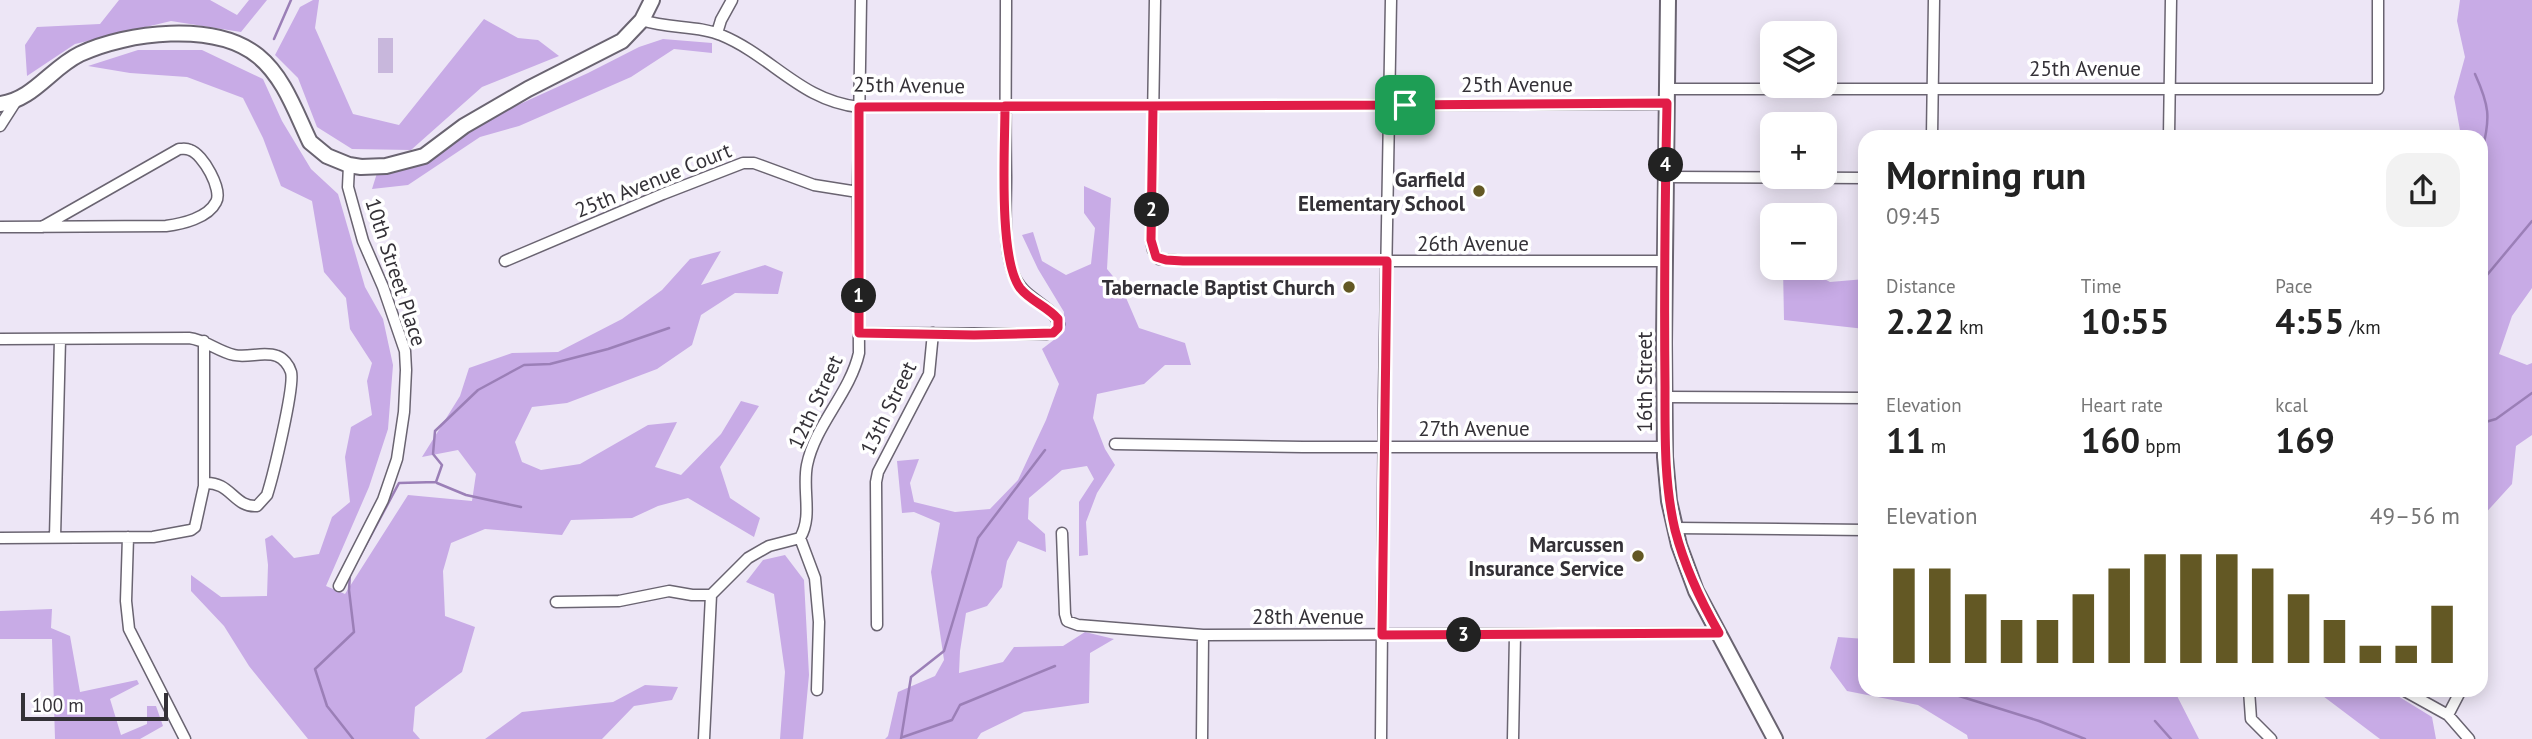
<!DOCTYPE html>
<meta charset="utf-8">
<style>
body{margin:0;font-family:"PT Sans",sans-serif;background:#f2f2f2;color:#222;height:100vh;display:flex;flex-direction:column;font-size:26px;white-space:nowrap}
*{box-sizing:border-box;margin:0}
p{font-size:23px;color:#767676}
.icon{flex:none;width:38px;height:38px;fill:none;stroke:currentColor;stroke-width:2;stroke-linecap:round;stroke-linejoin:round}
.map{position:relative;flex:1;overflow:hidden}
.side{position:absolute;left:1858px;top:130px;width:630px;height:567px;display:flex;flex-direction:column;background:#fff;border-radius:21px;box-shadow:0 4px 18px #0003}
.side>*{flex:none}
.controls{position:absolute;left:1760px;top:21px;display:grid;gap:14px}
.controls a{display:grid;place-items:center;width:77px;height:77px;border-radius:14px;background:#fff;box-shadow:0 4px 18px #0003;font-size:35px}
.scale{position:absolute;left:21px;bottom:18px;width:147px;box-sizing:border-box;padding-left:7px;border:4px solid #343137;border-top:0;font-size:19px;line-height:24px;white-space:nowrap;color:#343137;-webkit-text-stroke:5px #fff;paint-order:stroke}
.pin{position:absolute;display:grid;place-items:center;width:60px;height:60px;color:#fff;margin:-30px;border-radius:14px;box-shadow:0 4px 10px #0006}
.km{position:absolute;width:35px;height:35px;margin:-18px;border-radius:50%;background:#222;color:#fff;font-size:19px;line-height:35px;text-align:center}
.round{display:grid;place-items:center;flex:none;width:74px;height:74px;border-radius:21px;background:#f2f2f2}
.summary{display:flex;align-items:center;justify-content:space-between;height:119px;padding:0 28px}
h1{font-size:38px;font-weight:700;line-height:52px}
.figures{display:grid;grid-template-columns:repeat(3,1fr);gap:10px;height:119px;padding:7px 28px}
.figures div{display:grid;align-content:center}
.figures b{font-size:35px;font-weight:700}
.figures small{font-size:19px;font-weight:400}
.figures p{font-size:19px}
.chart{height:196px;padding:14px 28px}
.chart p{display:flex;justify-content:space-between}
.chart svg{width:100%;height:126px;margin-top:7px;stroke:#635824;stroke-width:6}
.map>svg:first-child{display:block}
</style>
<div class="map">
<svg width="2532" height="739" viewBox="0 0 2532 739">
<rect width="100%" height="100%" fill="#ede6f6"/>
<!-- green -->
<path fill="#c8b7dc" d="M378,38H393V73H378Z"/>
<!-- forest -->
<path fill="#c8abe6" d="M119,0H210L237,15L249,0H267L241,32L171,21L75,44L27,76L25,45L37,27L100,24Z
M313,0H319L315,28L353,114L399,125L484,19L518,38L538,40L559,56L482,87L411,150L352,149L317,127L298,78L275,55L300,7Z
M2460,0H2532V288L2512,316L2499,354L2527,365L2532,363V435L2516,446L2512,484L2482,517V136H2461L2454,97L2465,57L2457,21Z
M663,39L712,43V53L674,49L631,77L519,126L480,137L408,185L372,189L377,173L434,159L485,120L588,73L639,47Z
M138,50H202L263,79L282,121L311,169L338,194L365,287L383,319L393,365L388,429L369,487L326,586L345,594L408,495L472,501L476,474L458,450L422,457L460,396L469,368L512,353L558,352L622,319L662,290L690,259L721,251L701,285L765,265L783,272L778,294L735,293L701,315L692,345L657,369L567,403L532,407L515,442L522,462L541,470L580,464L648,425L677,422L655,467L681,475L721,434L741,401L759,406L720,467L730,498L760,518L754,537L688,498L658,506L632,518L571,520L562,535L485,529L451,543L443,571L445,616L475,627L462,672L415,707L413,731L420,739H308L249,666L224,626L191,591V575L221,597L267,596L268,565L265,539L272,535L294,558L319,554L332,517L350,502L345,457L351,427L372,415L367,381L372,363L350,329L346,298L324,272L312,201L281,186L263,138L243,98L187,77L130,73L88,66Z
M1084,186L1111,198L1107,269L1121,286L1139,328L1185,343L1191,365H1165L1144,384L1097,394L1093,418L1105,449L1115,465L1097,493L1086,522L1088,555L1079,556V502L1094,479L1087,466L1062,470L1029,498L1028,519L1045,534L1046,552L1018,541L1007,561L1002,587L987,606L966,613L960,651L959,673L1003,662L1014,647L1063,646L1085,632L1114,639L1090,653L1089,703L1024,712L981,733L977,739H885L888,736L898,692L935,676L944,660L931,572L940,523L914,512L902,513L897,461L919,459L910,483L914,502L955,512L990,509L1018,480L1046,420L1059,384L1042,349L1063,333L1064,312L1038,269L1022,235L1033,232L1042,261L1066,275L1091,264L1095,228L1084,213Z
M1783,268H1804L1830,282L1865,279V329L1784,320Z
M785,555L804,580L809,675L803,739H780L785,672L774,594L746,582L763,560Z
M52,609L51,628L70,636L80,692L137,680L139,684L110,699L121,735L147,724V706H156L163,726L140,739H55L52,639H0V611Z
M1838,637L1865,639L1866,690H2174L2199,739H1968L1967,735L1918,705L1847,691L1830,668Z
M645,685L678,687L672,700L634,706L602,739H485L522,712L613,702Z
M2315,690H2388L2432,717L2436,739H2380Z"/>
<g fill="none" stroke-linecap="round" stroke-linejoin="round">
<!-- stream -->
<path stroke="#9b7fb7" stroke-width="2.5" d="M274,39L291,0
M2475,74C2489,105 2491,117 2482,151
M2482,281L2532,221
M2482,423L2496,419L2532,393
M437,483L466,495L521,507
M360,556L399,483L436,482L442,465L433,454L435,431L478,390L524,365L550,364L608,349L669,328
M350,574L349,590L354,632L315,669L327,706L353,739
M1940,690L2039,721L2085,739
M2155,721L2171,739
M903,737L952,720L960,705L1055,666
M901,739L911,677L944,651L978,538L1045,450"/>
<defs>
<path id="street" d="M1155,0L1151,240L1153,250L1159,259L1183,261H1664
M642,20C668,29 698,25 721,35C772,56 801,101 859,107L1667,104
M717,33L721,20L732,0
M1667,89H2378V0
M0,126L16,101
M1932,136L1934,0
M2169,136L2171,0
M1666,177L1866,178
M0,227L166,226C182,224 208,218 216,202C223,190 203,154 190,150C186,148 183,149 179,149L42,227
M505,261L663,194L743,163H754L814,185L858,192
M859,333L1046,334C1053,333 1057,331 1059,324C1051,303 1022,299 1013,273C1003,244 1006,208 1006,177C1005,118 1006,59 1006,0
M0,339L189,338C206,340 217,351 234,355C248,358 264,351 277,356C283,358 289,365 291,372C295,386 273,476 267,495L257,506C234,508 231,481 204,483
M1665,397L1866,398
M1115,444L1303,447H1665
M1675,528L1866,530
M1062,533L1065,614L1067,621L1078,625L1203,635L1719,633
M55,537L60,339
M128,537L126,601L129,629L185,739
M0,538L153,537L191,530L195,527L204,486V341
M339,586L383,500L397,459L404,412L406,370L405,351L383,287L363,241L348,187L349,165
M556,602L619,601L669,591L692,595H711L748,558L769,546L800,538
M877,625L876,482L878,472L929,374L933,333
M817,690L819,622L815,578L800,538C813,516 802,490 807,465C815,425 850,393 859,353L858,192L861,0
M2249,690L2251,719L2271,739
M2403,690L2448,715L2469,739
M2448,715L2461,690
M704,739L711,595
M1202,739L1203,635
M1381,739L1384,396L1391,0
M1513,739L1515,635"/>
<path id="secondary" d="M1668,0L1664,343L1665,457L1669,501L1679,545L1696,591L1775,739
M0,104C33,100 51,68 80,54C127,32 215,21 258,56C284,77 296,113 310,142L327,156L349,165L361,167L386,166L424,156L464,126L528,89L622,41L642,20L652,0"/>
</defs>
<!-- street casing -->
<use href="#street" stroke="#6a6471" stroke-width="13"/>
<!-- secondary casing -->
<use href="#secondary" stroke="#6a6471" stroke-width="18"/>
<!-- street -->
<use href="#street" stroke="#fff" stroke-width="10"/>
<!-- secondary -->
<use href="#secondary" stroke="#fff" stroke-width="14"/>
</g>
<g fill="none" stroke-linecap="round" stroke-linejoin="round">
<defs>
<path id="route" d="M1405,105L859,107V333L974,335L1053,333L1058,328V319C1047,306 1030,301 1020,288C998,258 1005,146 1005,106H1153L1151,240L1156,257L1166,260L1183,261H1387L1382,635L1719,633C1700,600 1685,568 1675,530C1664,483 1665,435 1665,387C1664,292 1665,198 1667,103L1405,105"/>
</defs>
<!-- route casing -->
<use href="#route" stroke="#fff" stroke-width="14"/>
<!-- route -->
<use href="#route" stroke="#e11d48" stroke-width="9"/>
</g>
<!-- markers -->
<g fill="#635824" stroke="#fff" stroke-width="2.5">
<circle cx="1479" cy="191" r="7"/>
<circle cx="1349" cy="287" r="7"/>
<circle cx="1638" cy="556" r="7"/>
</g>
<g text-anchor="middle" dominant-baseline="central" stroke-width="7" stroke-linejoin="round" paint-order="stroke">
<!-- street labels -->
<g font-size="21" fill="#343137" stroke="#fff">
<text x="2085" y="68">25th Avenue</text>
<text x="1517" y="84">25th Avenue</text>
<text transform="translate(909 85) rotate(1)">25th Avenue</text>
<text transform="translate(653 180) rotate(-22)">25th Avenue Court</text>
<text x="1473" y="243">26th Avenue</text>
<text transform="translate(396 272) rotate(72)">10th Street Place</text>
<text transform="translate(1644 382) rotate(-90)">16th Street</text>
<text transform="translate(815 402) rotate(-65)">12th Street</text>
<text transform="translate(888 408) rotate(-64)">13th Street</text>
<text x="1474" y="428">27th Avenue</text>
<text x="1308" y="616">28th Avenue</text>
</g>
<!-- poi labels -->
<g font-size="21" font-weight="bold" fill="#343137" stroke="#fff" text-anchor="end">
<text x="1465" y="179">Garfield<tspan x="1465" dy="24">Elementary School</tspan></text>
<text x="1335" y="287">Tabernacle Baptist Church</text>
<text x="1624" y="544">Marcussen<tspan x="1624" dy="24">Insurance Service</tspan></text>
</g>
</g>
</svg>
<div class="controls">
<a><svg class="icon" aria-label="layers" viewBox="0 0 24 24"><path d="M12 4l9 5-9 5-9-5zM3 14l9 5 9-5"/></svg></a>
<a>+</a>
<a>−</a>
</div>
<div class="scale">100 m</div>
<div class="pin" style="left:1405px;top:105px;background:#1e9e55"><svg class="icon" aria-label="arrive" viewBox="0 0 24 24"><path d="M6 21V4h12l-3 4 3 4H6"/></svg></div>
<b class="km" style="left:859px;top:296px">1</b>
<b class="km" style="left:1152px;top:210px">2</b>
<b class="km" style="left:1464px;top:635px">3</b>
<b class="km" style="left:1666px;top:165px">4</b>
<section class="side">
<div class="summary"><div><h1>Morning run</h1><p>09:45</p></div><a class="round"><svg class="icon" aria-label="share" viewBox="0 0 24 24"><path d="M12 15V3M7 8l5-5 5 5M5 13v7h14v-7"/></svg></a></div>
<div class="figures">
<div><p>Distance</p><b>2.22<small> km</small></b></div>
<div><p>Time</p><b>10:55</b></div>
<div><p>Pace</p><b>4:55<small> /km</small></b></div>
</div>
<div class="figures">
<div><p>Elevation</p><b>11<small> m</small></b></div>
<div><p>Heart rate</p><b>160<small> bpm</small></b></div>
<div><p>kcal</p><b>169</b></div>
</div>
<div class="chart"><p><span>Elevation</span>49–56 m</p>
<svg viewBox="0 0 160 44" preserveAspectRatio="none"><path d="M5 44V11M15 44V11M25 44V20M35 44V29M45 44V29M55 44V20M65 44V11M75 44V6M85 44V6M95 44V6M105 44V11M115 44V20M125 44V29M135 44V38M145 44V38M155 44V24"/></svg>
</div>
</section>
</div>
